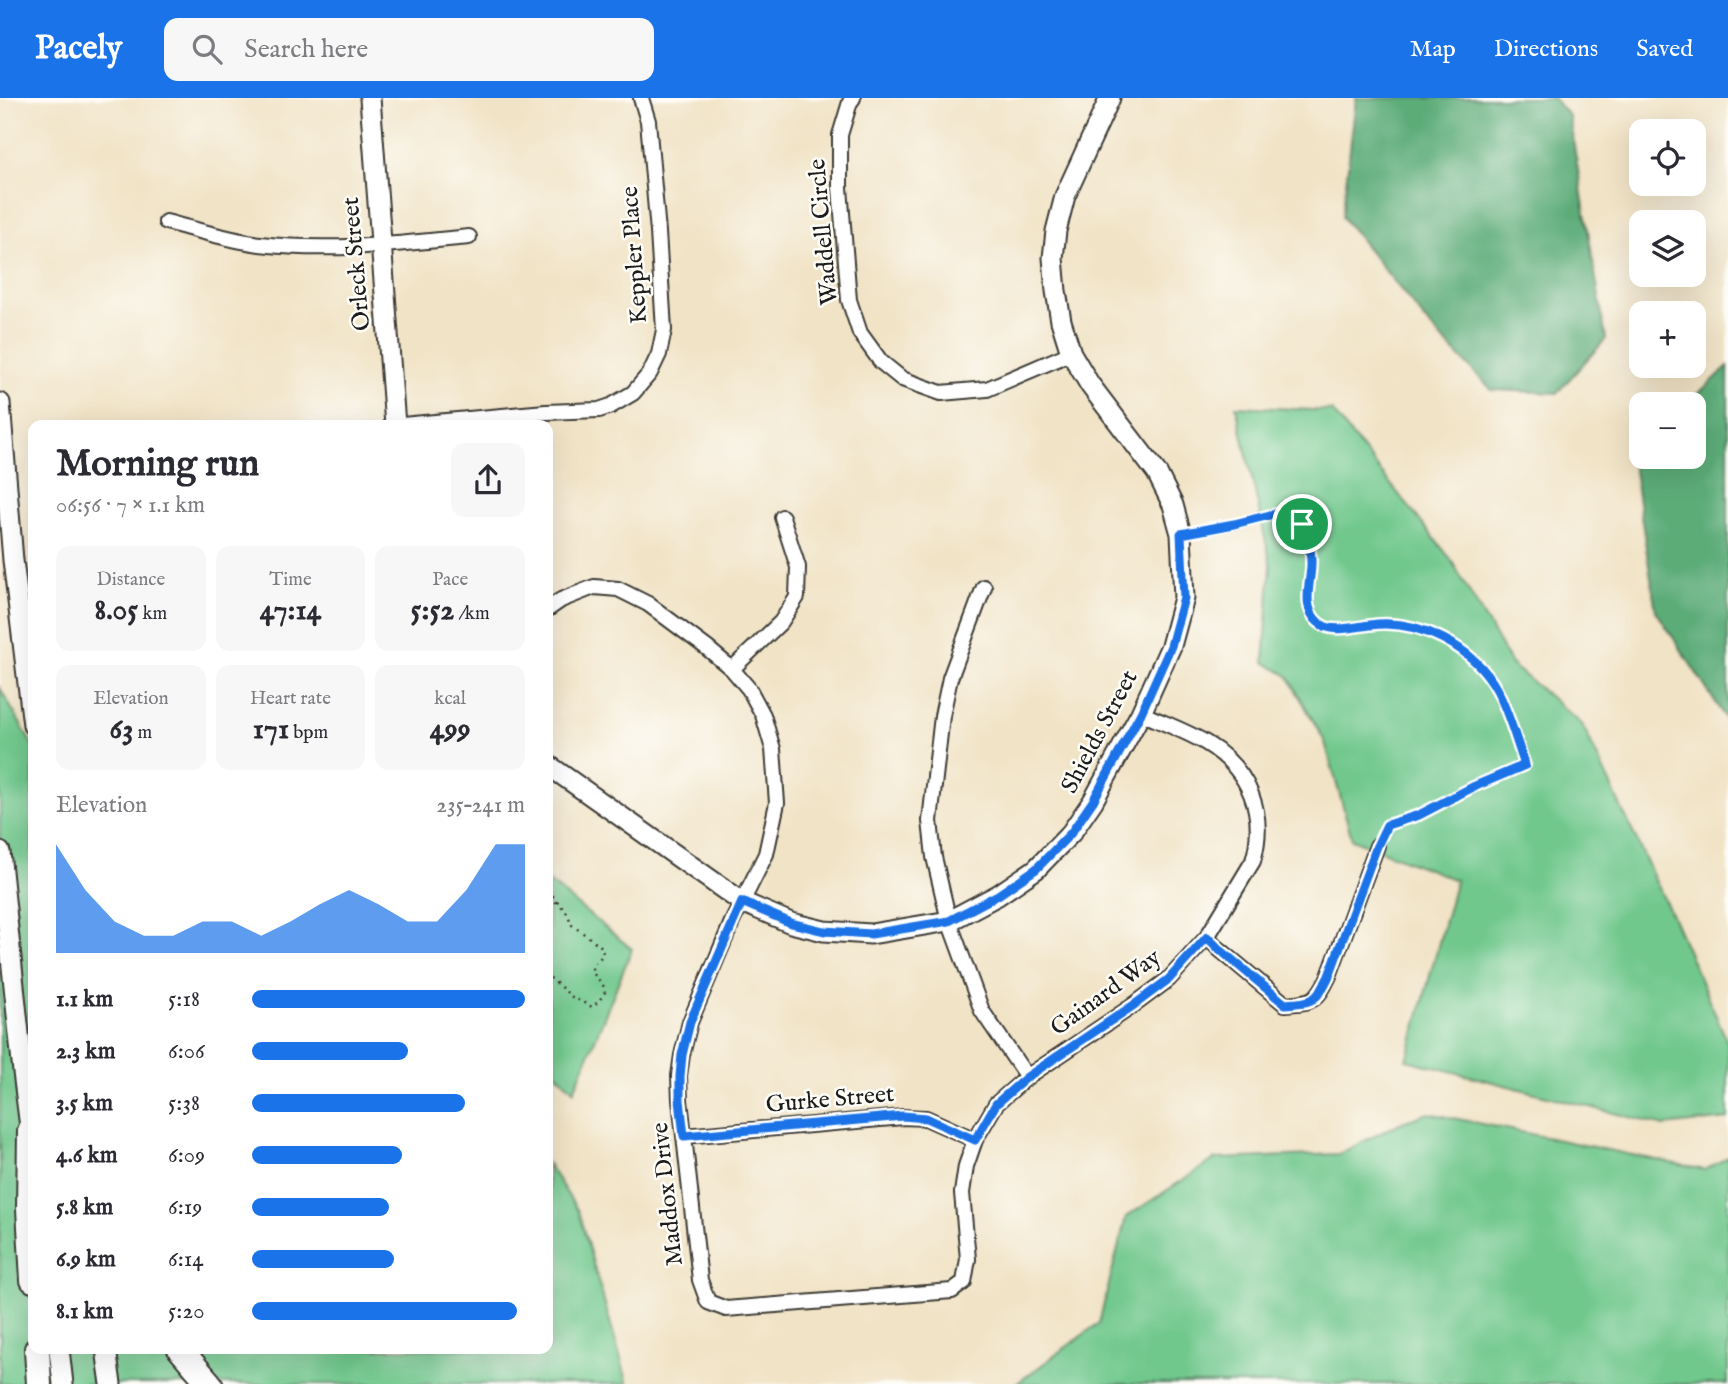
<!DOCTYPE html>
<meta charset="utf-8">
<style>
body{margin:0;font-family:"IM FELL English",serif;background:#f7f7f7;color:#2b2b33;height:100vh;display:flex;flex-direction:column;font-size:26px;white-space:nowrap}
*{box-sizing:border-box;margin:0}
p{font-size:23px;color:#7c7c81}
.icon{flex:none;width:38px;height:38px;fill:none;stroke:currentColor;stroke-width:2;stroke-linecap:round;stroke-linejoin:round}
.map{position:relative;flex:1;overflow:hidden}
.panel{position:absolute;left:28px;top:322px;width:525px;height:934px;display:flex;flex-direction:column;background:#fff;border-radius:14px;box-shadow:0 7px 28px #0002}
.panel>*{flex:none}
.tools{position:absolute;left:1629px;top:21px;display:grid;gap:14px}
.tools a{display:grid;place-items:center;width:77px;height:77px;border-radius:14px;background:#fff;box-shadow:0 7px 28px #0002;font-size:35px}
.pin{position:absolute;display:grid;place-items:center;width:60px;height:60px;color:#fff;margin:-30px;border:4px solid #fff;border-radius:50%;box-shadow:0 2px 7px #0007}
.round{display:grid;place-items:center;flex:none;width:74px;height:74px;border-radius:14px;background:#f7f7f7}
.head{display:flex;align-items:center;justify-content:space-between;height:119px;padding:0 28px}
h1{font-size:38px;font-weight:700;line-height:52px}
.stats{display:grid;grid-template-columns:repeat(3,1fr);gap:10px;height:119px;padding:7px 28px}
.stats div{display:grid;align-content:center;border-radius:14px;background:#f7f7f7;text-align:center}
.stats b{font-size:30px;font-weight:700}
.stats small{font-size:19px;font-weight:400}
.stats p{font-size:19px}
.chart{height:196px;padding:14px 28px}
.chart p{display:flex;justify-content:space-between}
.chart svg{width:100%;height:126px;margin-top:7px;fill:#1a73e8;opacity:.7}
ul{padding:0 28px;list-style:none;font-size:23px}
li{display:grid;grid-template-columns:112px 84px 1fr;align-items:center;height:52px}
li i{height:18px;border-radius:9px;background:#1a73e8}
header{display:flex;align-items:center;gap:42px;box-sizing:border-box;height:98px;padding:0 35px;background:#1a73e8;color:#fff}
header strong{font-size:33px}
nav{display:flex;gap:38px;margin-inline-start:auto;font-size:24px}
.search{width:490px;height:63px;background:#f7f7f7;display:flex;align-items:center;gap:18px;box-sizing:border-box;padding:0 24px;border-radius:14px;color:#7c7c81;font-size:26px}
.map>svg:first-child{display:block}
</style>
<header>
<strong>Pacely</strong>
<div class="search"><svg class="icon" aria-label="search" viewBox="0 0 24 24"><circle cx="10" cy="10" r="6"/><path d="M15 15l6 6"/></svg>Search here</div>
<nav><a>Map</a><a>Directions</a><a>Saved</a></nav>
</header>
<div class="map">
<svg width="1728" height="1286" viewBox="0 0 1728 1286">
<rect width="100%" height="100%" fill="#fdfcf7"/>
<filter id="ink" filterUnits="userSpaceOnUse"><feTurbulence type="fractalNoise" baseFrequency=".0143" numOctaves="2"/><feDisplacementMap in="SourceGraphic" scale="14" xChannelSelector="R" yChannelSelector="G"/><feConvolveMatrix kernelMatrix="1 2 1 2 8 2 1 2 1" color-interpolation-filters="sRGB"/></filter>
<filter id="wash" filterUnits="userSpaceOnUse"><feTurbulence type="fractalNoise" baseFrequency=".00686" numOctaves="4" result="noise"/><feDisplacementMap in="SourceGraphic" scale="28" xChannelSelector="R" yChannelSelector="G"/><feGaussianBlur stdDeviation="1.57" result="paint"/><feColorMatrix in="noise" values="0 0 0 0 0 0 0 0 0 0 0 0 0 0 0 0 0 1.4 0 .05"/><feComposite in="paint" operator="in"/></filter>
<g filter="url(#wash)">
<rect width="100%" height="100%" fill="#f1e3c6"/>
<!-- green -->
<path fill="#71c88d" stroke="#467254" stroke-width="2" d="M1236,308L1332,313L1450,460L1511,566L1582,626L1673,820L1728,945V1021L1664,1028L1407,962L1456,782L1352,741L1325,644L1288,578L1264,564L1271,467Z
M0,590L33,648V1251H548V1066L578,1113L628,1286H0Z
M548,783L632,851L574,993L548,967Z
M1429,1015L1705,1072L1728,1059V1286H1016L1099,1225L1126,1119L1215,1061L1339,1056L1402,1024Z"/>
<!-- forest -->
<path fill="#5cac78" stroke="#3c644a" stroke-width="2" d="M1356,0H1553L1569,18L1606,241L1557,295L1492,292L1434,233L1342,119Z
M1728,269V624L1656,513L1631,354L1641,345L1642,359H1694V306H1686Z"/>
</g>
<g filter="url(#ink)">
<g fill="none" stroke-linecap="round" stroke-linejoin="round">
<defs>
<path id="lane" d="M1181,436L1234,427L1274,416H1290C1294,419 1300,422 1302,426C1307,434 1311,454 1311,463C1312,483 1300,508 1318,524C1331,536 1354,529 1370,527C1417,521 1474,549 1497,592C1509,615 1516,642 1525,667L1473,689L1419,717L1387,727L1377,748"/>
<path id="street" d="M853,0L850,4L840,37V90L849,202L860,235L881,264L902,281L941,295L987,291L1071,255
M166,124C197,132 228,142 260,146C330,154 400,146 469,139
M402,327L546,314L599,312L611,308L633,295L650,275L659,256L664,232L658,134L648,23L641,0
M984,489L950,580L942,618L930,723L934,759L949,823L982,913L1027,979
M548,511L561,502L594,489L618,491L648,506L707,550L732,571L749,591L763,617L773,651L777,705L766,756L732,824L690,924L682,957L679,978L680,1002L700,1182L708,1204L726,1211L952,1193L964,1184L968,1161L962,1095L966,1068L975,1042L996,1006L1027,979L1134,907L1169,881L1207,839L1253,763C1267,715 1249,671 1206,645C1186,633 1163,625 1141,615
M732,571L781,524L797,499L798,469L782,419
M1207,839L1218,850L1285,906C1314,904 1316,904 1329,878L1377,748
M684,1038L903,1019L926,1020L975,1042"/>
<path id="secondary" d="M370,0L395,327
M0,305L13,462L33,627
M548,667L742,804L791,825L824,833L871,836L949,823L998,797L1036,771L1071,735L1093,703L1141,615L1171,548L1184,500L1181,436L1173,407L1157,375L1090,287L1071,255L1061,223L1056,193L1053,160L1056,133L1065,98L1110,0
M0,754L23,974L32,1045
M59,1251L63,1286
M106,1251L111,1286"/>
<path id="highway" d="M30,1033L29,1111L33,1182
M37,1251L39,1286
M180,1251L210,1286"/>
</defs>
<!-- lane casing -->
<use href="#lane" stroke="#3c3a36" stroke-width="10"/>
<!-- street casing -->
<use href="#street" stroke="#3c3a36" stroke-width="18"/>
<!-- secondary casing -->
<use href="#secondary" stroke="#3c3a36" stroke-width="23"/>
<!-- highway casing -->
<use href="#highway" stroke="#3c3a36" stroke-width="28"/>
<!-- path -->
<path stroke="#3c3a36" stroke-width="2.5" stroke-dasharray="2 5" stroke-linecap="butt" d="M548,792L567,815L572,827L602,849L603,857L592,868C592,877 597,879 602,886C604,888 604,891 605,894L599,903L592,909L572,899L548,878
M548,817L557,802"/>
<!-- lane -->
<use href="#lane" stroke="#fff" stroke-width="7"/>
<!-- street -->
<use href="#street" stroke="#fff" stroke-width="14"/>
<!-- secondary -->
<use href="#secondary" stroke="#fff" stroke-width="19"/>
<!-- highway -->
<use href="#highway" stroke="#fff" stroke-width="24"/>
</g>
</g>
<g fill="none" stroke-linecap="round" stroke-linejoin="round" filter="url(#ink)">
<defs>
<path id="route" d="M1274,416H1290C1294,419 1300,422 1302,426C1307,434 1311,454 1311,463C1312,483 1300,508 1318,524C1331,536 1354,529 1370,527C1418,520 1474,549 1497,592C1509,615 1516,642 1525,667L1473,689L1419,717L1387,727L1377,748L1329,878C1316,904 1314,904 1285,906L1218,850L1207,839L1169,881L1134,907L1027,979L996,1006L975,1042L926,1020L903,1018L684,1038L680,1002V978L682,957L690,924L742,804L791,825L824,833L871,836L949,823L998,797L1036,771L1071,735L1093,703L1141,615L1171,548L1184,500L1181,436L1234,426Z"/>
</defs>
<!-- route casing -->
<use href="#route" stroke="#fff" stroke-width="14"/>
<!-- route -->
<use href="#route" stroke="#1a73e8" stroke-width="9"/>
</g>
<g text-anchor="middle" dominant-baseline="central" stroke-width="5" stroke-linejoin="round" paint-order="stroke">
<!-- street labels -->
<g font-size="24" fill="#1c1c1c" stroke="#fdfcf7">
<text transform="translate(824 134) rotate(-95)">Waddell Circle</text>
<text transform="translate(635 157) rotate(-94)">Keppler Place</text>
<text transform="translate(357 166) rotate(-95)">Orleck Street</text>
<text transform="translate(1100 634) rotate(-62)">Shields Street</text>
<text transform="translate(1106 895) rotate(-36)">Gainard Way</text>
<text transform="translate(830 1002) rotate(-5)">Gurke Street</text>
<text transform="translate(668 1096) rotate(-96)">Maddox Drive</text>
</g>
</g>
</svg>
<div class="tools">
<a><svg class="icon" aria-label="locate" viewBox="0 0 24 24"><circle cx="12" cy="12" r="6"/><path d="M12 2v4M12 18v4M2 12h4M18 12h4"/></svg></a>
<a><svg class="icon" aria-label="layers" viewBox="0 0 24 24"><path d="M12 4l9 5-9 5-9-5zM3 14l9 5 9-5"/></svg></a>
<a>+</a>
<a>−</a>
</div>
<div class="pin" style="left:1302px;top:426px;background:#1e9e55"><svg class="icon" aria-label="arrive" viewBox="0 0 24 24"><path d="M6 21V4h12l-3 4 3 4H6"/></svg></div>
<section class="panel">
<div class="head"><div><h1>Morning run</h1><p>06:56 · 7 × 1.1 km</p></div><a class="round"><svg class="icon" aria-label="share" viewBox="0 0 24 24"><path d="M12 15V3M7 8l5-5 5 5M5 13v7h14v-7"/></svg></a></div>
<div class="stats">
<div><p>Distance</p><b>8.05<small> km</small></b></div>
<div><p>Time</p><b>47:14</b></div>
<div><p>Pace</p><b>5:52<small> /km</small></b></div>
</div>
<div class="stats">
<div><p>Elevation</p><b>63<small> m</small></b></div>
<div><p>Heart rate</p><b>171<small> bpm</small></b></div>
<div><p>kcal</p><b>499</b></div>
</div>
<div class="chart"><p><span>Elevation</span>235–241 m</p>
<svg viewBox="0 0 160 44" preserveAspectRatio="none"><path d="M0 44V6L10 22L20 33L30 38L40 38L50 33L60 33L70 38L80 33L90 27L100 22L110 27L120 33L130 33L140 22L150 6L160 6V44z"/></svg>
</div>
<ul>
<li><b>1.1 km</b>5:18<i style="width:100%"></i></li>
<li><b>2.3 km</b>6:06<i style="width:57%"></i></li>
<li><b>3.5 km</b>5:38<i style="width:78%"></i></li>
<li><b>4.6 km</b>6:09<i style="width:55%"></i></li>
<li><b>5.8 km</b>6:19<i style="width:50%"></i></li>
<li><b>6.9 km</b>6:14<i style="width:52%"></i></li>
<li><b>8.1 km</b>5:20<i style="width:97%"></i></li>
</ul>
</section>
</div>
